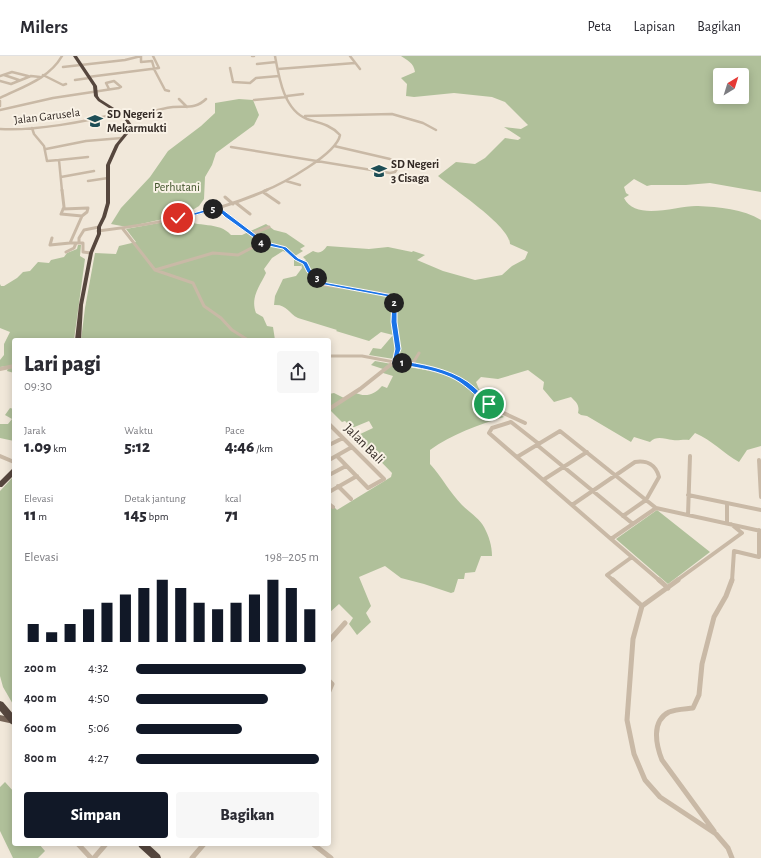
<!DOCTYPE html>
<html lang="id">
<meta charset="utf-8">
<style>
body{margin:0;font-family:"Alegreya Sans",sans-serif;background:#f7f7f7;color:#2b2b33;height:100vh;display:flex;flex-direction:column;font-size:15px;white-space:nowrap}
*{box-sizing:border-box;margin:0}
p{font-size:13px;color:#7c7c81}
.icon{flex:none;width:22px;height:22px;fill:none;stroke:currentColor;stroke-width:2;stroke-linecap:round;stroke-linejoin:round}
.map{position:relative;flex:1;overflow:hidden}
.details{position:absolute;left:12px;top:282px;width:319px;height:508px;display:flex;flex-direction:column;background:#fff;border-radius:4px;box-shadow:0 2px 10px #0003}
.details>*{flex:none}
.needle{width:26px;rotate:38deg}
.fabs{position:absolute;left:713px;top:12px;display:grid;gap:8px}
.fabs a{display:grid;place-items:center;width:36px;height:36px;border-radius:4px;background:#fff;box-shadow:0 2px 10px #0003;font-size:20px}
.pin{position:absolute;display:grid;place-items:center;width:34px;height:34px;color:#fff;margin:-17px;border:2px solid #fff;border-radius:50%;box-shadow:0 1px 4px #0007}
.km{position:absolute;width:20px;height:20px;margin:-10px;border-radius:50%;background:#222;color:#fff;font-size:11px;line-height:20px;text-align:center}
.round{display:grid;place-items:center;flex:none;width:42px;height:42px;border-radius:4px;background:#f7f7f7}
.head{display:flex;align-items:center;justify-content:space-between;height:68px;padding:0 12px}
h1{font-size:22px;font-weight:800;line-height:30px}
.stats{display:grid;grid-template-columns:repeat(3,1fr);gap:6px;height:68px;padding:4px 12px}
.stats div{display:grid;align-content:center}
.stats b{font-size:17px;font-weight:800}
.stats small{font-size:11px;font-weight:400}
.stats p{font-size:11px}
.chart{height:112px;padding:8px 12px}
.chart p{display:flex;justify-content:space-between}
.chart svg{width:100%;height:72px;margin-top:4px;stroke:#111827;stroke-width:6}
.cta{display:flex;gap:8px;margin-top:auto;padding:8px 12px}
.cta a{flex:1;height:46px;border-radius:4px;background:#111827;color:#fff;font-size:16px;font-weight:800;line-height:46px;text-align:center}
.cta a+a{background:#f7f7f7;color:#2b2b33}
ul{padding:0 12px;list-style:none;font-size:13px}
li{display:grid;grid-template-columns:64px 48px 1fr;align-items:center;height:30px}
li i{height:10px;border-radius:5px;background:#111827}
header{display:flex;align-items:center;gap:24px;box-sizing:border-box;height:56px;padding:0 20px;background:#fff;border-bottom:1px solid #e1e1e2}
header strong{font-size:19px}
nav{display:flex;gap:22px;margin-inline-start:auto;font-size:14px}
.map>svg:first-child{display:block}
</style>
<header>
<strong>Milers</strong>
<nav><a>Peta</a><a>Lapisan</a><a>Bagikan</a></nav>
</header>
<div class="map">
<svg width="761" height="802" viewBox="0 0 761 802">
<rect width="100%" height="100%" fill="#f1e8da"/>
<!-- green -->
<path fill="#b0c09a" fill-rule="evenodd" d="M401,0H761V136L710,127L686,129H651L647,130L634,123L624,131L626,137L629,139L624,142C636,166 678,149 698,150C719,151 743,153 761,164V390L747,394L739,406C723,397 712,384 695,377L689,384C683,383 678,385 673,384C664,383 657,379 650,386L634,381L631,386L587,360L581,359L578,357C580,349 576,346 571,341L554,346L543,333L544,326L528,314L498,323L481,321L476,326L479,333L499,353H498C488,344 479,334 468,326C440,307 401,305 369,299L373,292L381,293L393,279L381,276L369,285L336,275L337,274L298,262C288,257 287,248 274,249L275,240L283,223L296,220L302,212L301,208V210H294V201L304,206L306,204L303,201L313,195C319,198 323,196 327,190L369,193L388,191L412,196L413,195L425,199L417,204L443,215L475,224L502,219L512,210L525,203L528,196L510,188C510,170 453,133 438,120L456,106L475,108L485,102L505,82L518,84L521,82L504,71L521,73L528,69L505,46L492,41L454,37L414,41L406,40L407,28L401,22L415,16C414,7 407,4 401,0ZM720,19H742V41H720Z
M239,43L253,44L259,59L254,69L216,97L212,109L205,121L204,143L199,150L186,158L127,171L111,168L121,152L150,121L168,95L201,70L215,57V47Z
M181,163C198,172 219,165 231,179H242L266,168L274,174L286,177L305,190L300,193L303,195L295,200L283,195L272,202L264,213L266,217C260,230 250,241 256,257L263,261L267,270L273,271L275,284H81L85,252L95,197L116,198L119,190L136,186L126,173Z
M78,189H81L80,200L85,203L74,284H14V317L7,315L9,310L0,311V304L4,299V288L10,276L0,272V228L1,230H4L17,222L23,216L30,215L38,206L49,207L51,204L64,201L67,197L77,193Z
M375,305L442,317C466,327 483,346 504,361C478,369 452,378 430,394V408C442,421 450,437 462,449C469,456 480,463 484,471C489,480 492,490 492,500H481L475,516L465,517L464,523H458L454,536L451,537L424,528L401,522L385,510L359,521L371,550L366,557L371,566L357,579L349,568L353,562L339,548L329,557V446L337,454L391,421L392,417L356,380L373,372L369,365L352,372L345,365L342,366L329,353V338L334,337L344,342L354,336C365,342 374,339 382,330L387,332L393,320L383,317V313L371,309Z
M10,352L14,353V385L0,382V368H8L12,363L5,359Z
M14,420V650L3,631L0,620V435Z
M657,454L710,496L668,528L616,483Z
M5,726L14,736V788H39L45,795L38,802H13L0,775V731Z"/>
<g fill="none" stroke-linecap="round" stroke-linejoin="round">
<!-- minor-far3 -->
<path stroke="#c9b9a6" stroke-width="2.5" d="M141,0V6L152,5L154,12
M252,0H254
M350,0L360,13
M257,8L276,6
M63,11L125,4L141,0
M230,12L233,26L250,27L256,22L279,20
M154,13L165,34L169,35
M278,13L355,7
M4,19L19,24
M43,19L63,29L66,28
M0,20L12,16L28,20
M88,21L159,12L153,0
M75,24L89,22
M0,25L11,28L31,20L40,21
M287,40L303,38
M0,42C22,31 49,23 62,0
M179,43L187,51
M254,44L287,41
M0,45V50
M0,54L53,42L119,32L121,31L114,25L106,27L109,33
M305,60L392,58L423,67L436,74
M126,62C141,59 157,53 173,51C186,50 196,53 206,43
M32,72L34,78L44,90L47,105L59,104L62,135
M0,73C35,75 84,66 119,57
M231,91L390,117L395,116L400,108L390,103L334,90
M46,93L86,85L122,82
M59,104L88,101
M61,121L94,115
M88,125L108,122
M286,125L300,129
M264,135C282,128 337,98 340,79C331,69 320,67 307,63C284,54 279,22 275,0"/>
<!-- minor-far2 -->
<path stroke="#c9b9a6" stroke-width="3" d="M62,134L64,151L61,158L82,160L70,187H83V196L91,197
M263,136L279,147
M225,141L233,148
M236,147L250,158
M63,153L88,152L87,156L82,160
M123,173L155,214L193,227L204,250L221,262L232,274L248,284
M98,175C156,168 213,158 267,134
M251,178L269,171
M52,182L50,189L70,187
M79,187V182L84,174L99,171
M261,187L283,191L296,203L305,207L309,215L324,229L380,237L389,239L393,242L395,276L398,293L394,306L362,300H329
M66,196L74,192L76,187
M155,214L213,197L238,199L261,187L218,152
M393,307H402
M413,307L419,297"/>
<!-- minor-far1 -->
<path stroke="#c9b9a6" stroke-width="4" d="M412,308L413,306
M0,313L14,310
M329,353L360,333L394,306L412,308L452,319L466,328L497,354L525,367
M329,368L384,423L368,432L337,400
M539,388L511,366L492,372L489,377L611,483L656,452
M329,389L343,382
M537,389L633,468
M0,400L14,406
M517,401L560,375L656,452L761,475
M329,404L352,391
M759,404L761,441
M329,419L346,410
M543,424L587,396
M338,430L351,443
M329,436L357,420
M688,439L761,454
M727,447V467
M329,448L333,451
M572,449L635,406C647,404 656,409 659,421L646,444L623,460
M688,459L690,400
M611,483L660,525
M614,525L607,519L632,501
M676,525L742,477L731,468
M732,525L734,495L759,501V474"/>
<!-- minor -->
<path stroke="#c9b9a6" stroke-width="5" d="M613,524L642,550
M659,524L668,532
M678,524L642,550L633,583L627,664L634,698L645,724L660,741L716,778L728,792L732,802
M329,585L345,567
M329,625L332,628L329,635
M714,775L662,704C656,689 651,665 669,656C676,653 685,653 693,652L699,639L702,608L714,561L726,540L732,524
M78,788L91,802
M313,788L331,802
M94,802L106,788
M192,802L204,788"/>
<!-- major -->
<path fill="#776558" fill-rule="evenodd" d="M0,659L14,662V668L0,665Z"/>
<!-- highway -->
<path fill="#56473e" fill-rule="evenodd" d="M73,0H77L97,30L98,40L100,43L125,59L132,69V73L119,89L110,109V147L106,161L101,171V178L93,197L83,249L81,284H75L79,249L89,197L97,178V171L102,161L106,147V109L115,89L128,73V69L123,61L98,45L94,40L93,30Z
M12,413H14V419L2,431H0V425Z
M0,645L3,646L14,659V669L11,668L0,655Z
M138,788H148L160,799L161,802H151L139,791Z"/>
</g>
<!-- route -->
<path fill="#1a73e8" stroke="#fff" d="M218,150L260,182L263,185L286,191L298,202L307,206L311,214L323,226L393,239L397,244V266L401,293L397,304C421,308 448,312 468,326C476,332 484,340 491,347V350H487C475,339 464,327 450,321C432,313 411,311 392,307L395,293L391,266L392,245L389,241L320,228L307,216L303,208L295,204L283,193L259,188L257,184L225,161L217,153L178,164L176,162Z"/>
<!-- icons -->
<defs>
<symbol id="school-bare" viewBox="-9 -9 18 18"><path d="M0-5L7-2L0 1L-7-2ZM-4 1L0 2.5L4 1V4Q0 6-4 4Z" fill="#1d4d55" stroke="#f9f2e6" stroke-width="2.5" paint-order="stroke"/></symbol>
</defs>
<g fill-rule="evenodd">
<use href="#school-bare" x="84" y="54" width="22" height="22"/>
<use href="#school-bare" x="368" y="104" width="22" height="22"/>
</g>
<g text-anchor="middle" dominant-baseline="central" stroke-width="4" stroke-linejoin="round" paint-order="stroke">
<!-- far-poi labels -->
<g font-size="12" font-weight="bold" fill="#352c27" stroke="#f9f2e6" text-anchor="start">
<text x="107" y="58">SD Negeri 2<tspan x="107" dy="14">Mekarmukti</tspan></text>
<text x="391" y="108">SD Negeri<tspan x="391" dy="14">3 Cisaga</tspan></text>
</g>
<!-- far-street labels -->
<g font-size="12" fill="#352c27" stroke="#f9f2e6">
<text transform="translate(47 60) rotate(-7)">Jalan Garusela</text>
</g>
<!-- far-park labels -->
<g font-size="12" fill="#41532b" stroke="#f9f2e6">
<text x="177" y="131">Perhutani</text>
</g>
<!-- street labels -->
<g font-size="14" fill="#352c27" stroke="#f9f2e6">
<text transform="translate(364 388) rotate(45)">Jalan Bali</text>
</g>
</g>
</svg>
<div class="fabs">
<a><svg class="needle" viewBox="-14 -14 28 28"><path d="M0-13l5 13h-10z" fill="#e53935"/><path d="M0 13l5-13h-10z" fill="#7c7c81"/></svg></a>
</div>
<div class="pin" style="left:489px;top:348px;background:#1e9e55"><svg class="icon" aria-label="arrive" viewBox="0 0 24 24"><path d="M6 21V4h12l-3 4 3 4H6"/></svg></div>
<div class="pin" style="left:178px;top:162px;background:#d93025"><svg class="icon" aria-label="check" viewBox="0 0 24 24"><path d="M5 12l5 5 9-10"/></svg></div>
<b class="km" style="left:402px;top:307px">1</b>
<b class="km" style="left:394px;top:247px">2</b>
<b class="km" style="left:317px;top:222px">3</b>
<b class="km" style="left:261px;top:187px">4</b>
<b class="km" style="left:213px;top:153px">5</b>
<section class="details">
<div class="head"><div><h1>Lari pagi</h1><p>09:30</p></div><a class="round"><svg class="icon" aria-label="share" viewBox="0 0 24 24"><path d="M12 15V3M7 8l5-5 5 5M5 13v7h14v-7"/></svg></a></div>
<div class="stats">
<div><p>Jarak</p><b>1.09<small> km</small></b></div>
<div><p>Waktu</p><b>5:12</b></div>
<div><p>Pace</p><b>4:46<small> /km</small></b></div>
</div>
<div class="stats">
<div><p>Elevasi</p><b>11<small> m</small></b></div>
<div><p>Detak jantung</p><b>145<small> bpm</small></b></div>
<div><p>kcal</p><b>71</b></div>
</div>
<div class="chart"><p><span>Elevasi</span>198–205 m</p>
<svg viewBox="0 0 160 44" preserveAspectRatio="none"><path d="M5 44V33M15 44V38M25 44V33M35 44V24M45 44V20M55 44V15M65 44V11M75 44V6M85 44V11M95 44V20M105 44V24M115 44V20M125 44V15M135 44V6M145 44V11M155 44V24"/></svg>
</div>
<ul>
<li><b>200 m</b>4:32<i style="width:93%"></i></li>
<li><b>400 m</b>4:50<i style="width:72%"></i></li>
<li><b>600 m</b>5:06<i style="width:58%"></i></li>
<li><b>800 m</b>4:27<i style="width:100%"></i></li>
</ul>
<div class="cta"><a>Simpan</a><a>Bagikan</a></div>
</section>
</div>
